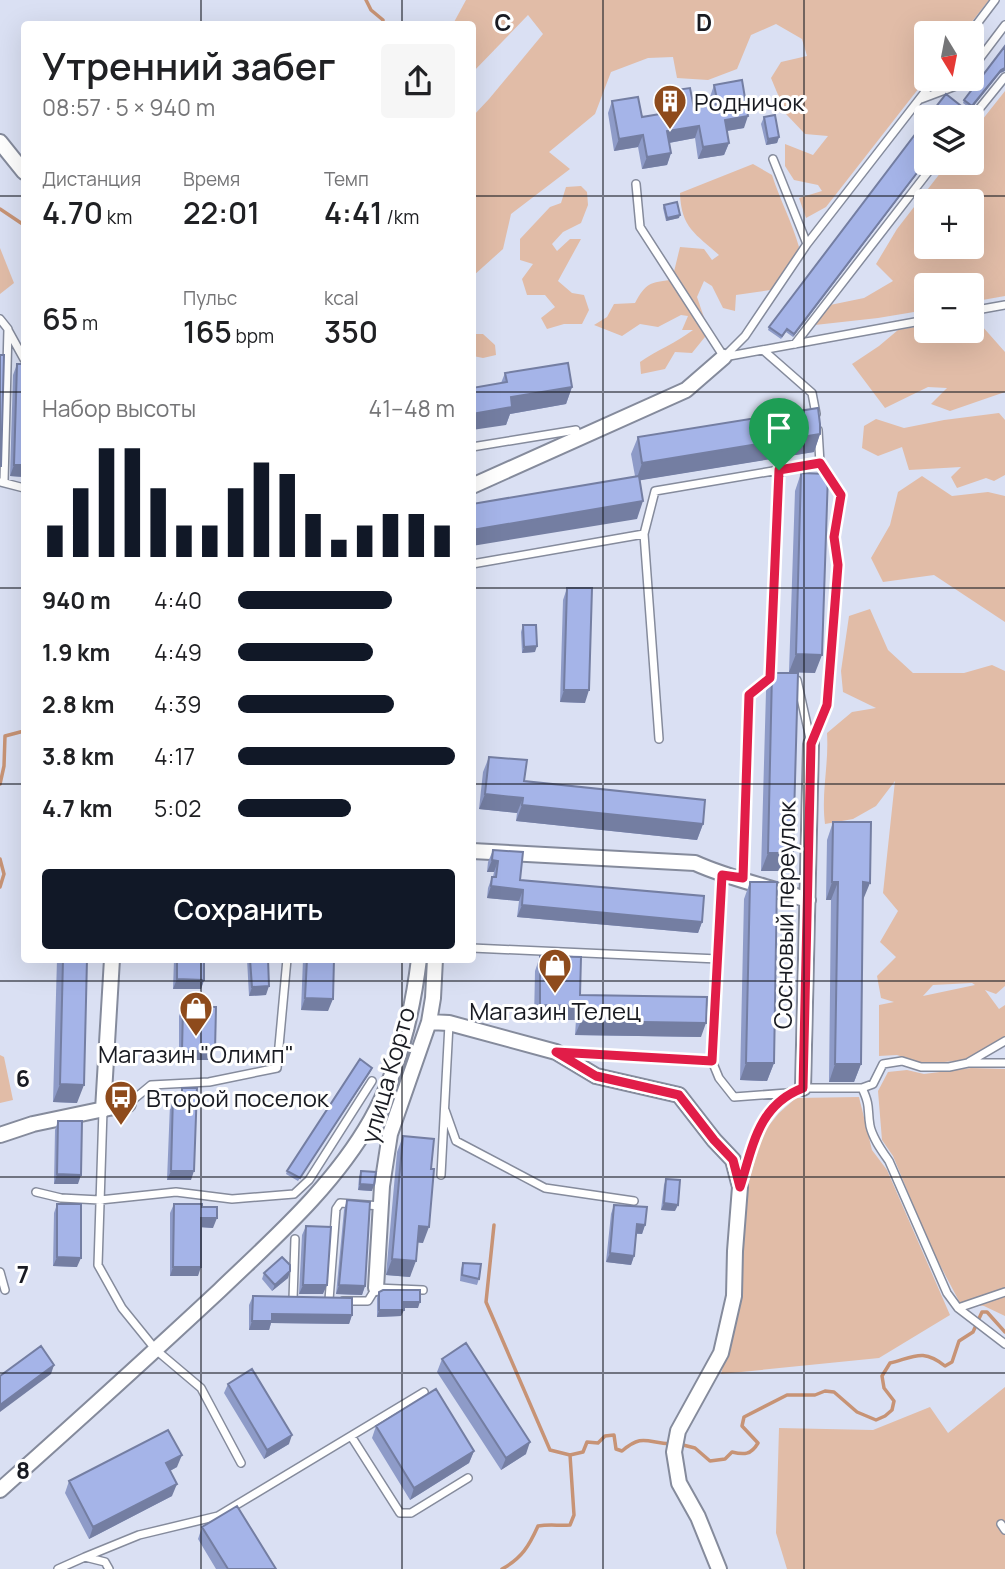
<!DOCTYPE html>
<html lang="ru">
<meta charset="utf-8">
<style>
body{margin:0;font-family:Manrope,sans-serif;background:#f6f6f6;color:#202124;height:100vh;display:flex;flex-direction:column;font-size:26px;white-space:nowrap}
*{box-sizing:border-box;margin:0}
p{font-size:23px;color:#757577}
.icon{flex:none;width:38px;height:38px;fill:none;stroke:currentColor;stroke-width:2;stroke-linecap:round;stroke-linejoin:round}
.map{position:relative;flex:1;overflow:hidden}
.details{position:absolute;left:21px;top:21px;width:455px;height:942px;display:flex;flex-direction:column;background:#fff;border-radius:7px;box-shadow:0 7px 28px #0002}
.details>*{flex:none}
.needle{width:46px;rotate:170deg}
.fabs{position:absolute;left:914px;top:21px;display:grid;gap:14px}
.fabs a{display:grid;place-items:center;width:70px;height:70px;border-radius:7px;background:#fff;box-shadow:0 7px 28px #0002;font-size:35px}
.pin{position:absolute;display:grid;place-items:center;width:60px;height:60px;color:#fff;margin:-72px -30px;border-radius:50% 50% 50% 0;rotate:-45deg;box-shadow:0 0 7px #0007}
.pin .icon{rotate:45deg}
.round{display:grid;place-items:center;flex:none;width:74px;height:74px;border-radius:7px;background:#f6f6f6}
.summary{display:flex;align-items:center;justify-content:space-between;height:119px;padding:0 21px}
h1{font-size:38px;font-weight:600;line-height:52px}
.stats{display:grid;grid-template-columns:repeat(3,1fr);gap:10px;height:119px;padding:7px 21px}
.stats div{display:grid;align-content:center}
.stats b{font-size:30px;font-weight:600}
.stats small{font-size:19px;font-weight:400}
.stats p{font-size:19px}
.chart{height:196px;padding:14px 21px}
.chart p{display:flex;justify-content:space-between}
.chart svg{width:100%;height:126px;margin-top:7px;stroke:#111827;stroke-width:6}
.primary-button{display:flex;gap:14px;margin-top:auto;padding:14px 21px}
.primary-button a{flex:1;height:80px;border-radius:7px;background:#111827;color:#fff;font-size:28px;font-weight:600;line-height:80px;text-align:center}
ul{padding:0 21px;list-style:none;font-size:23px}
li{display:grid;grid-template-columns:112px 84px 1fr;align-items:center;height:52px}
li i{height:18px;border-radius:9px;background:#111827}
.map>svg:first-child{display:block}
</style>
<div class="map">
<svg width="1005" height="1569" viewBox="0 0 1005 1569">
<rect width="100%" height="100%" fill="#dae0f3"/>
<!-- green -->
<path fill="#e1bca7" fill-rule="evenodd" d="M466,0H989L963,33H926V79L826,207L806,218L799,198L822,191L818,185L794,180L785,166V144L813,155L828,136L805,134L786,114L771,78L781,62L807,56L802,39L776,24L751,35L737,69L708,80L677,78L673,57L648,58L611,72L595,114L549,152L570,169L511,214L503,249L473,276V116L489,99L543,34L528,15L473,72L472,24H453Z
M1005,91V296L971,302V285H926V310L878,318L815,325L830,305L864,298L893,281L876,264L897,229L948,163H971V134ZM926,201H971V247H926Z
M753,164L772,175C780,200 792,222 799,247L777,289L736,295L735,311L723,308L712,286L704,281L697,297L709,332L692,353L675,352L665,369L641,374L640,362C657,350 676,343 693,330H682L688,316L681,315L658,327L640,324L622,336L594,325L607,317L614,304L635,303C646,283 650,282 672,280L680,247L704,249L712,260L719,255C696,234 681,228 680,193Z
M581,186L587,192L588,205L581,223L563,232L552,244L557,251L570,239H581L558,281L572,293L584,295L589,310L582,324H564L547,329L541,318L555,307L545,295H527L522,279L533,264L520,260V239L550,207L561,203L566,187Z
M0,248L14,283L0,294Z
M971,317H974L1005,352V392L950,411L931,404L947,388L928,387L885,408L852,364L879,346L898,330L926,325V331H971Z
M473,334H483L495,345L496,355L483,358L473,356Z
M999,413L1005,420V475L994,481L986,478L957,488L951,477L961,467L909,470L902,447L878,456L862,448L864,426L876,419L904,428L944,420Z
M922,476L952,496L988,492L1005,496V622L934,575L883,582L871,558L890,525L898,492Z
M870,609L888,650L913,673H964L992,665L1005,671V986L996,994L985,990L999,1009L1005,1005V1038L966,1060L923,1064L897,1055L879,1056V1005L894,1002L881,998L877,976L896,957L880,942L898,911L883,893L895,781L876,806L853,819L825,824C821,792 829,765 827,733L852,712L876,708L843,692L841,671L849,616ZM972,983L975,985L923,996L933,985Z
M0,1055L4,1057L13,1100L0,1103Z
M971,1068L1005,1069V1316L984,1306L960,1303L931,1248L893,1156L882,1140L878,1091L888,1072L907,1070L924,1074Z
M859,1097L872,1150L887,1170L950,1315L879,1358L721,1374L741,1298L739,1252L748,1185L762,1134L779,1113L796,1098Z
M1005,1387V1569H787L776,1533L779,1428L873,1430L930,1407L948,1433Z"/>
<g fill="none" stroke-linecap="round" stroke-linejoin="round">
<!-- stream -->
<path stroke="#c79375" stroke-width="3.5" d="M366,0L371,10L383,20V24
M0,209L24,225
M0,784L4,766L5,736L24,731
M0,859L4,874L0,887
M494,1225L486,1302L550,1450L570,1455
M679,1444L695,1448L710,1461L725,1459L732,1452C744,1455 751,1455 758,1443L742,1426L744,1417L787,1395H815L825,1391L834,1392L857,1412L876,1420L885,1416L892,1410L894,1401L884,1388L882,1376L890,1363C914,1357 923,1348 945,1366L952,1362L959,1341L973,1332L982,1312H987L1005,1332
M502,1569C522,1558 529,1546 538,1526C550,1524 559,1526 570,1525L574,1515L570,1455L583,1452L587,1442L598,1443L605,1436L614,1435L616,1449L622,1451C643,1433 647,1443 671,1444"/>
<defs>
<path id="lane" d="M970,33L995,0
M971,70L1005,25
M921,99L961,84L965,79
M971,119L1005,77
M773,159L807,244
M636,184L640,227L724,357L926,320
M971,311L1005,305
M0,319L8,329L4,481
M8,330L24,359
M795,344L935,163
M763,350L812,393L816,414
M725,356L745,336L807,244L935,79
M472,447L576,430
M1,482L24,488
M644,534L659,739
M472,564L644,534L655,491L820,463
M793,679L797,680L811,743
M811,744L827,705L838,565L834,537L841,495L820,463L818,430
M743,879L749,695L770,678L779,470
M472,948L718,959
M563,1053L712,1061L722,875
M712,1061L719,1078L734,1097L787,1093
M969,1062L1005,1041
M862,1088C871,1107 867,1109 870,1126C873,1139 882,1151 889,1161L947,1293L958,1308L1005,1344
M128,1104L151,1085L209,1082L277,1068L287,959
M103,1110L98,1265L122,1308L156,1350L201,1388L241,1463
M445,1110L456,1141L545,1188L634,1201
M441,1175L449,1024
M742,1182L756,1133L768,1112L787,1093L803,1088H862L873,1084L883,1064L902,1061L921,1067H949L968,1063H1005
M36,1192L61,1198L100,1200L176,1192L232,1199L294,1194L309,1180L372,1081
M0,1272L5,1290
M293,1300L295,1239
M329,1300L336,1209L340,1203L381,1206
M343,1301H368L376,1288L423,1290
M958,1308L1005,1292
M351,1436L400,1513H411L468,1478
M1001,1524L1005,1530
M85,1557L139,1535L218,1516L424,1392
M58,1569L85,1557L105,1562L109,1569"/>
<path id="street" d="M0,142L24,172
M472,486L686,390L724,357
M472,851L695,863C730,879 770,887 808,900
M429,1022L449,1023L556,1052L596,1076L679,1095L714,1140L733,1160L740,1187L735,1251L734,1296L721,1353L678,1431L674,1452L679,1483L698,1517L719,1569
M803,1088L811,744
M103,1110L112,959
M0,1135L33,1124L128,1104
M376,1288L382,1186L390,1134L429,1022L433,998L435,959
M0,1490C74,1424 147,1358 220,1290C274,1238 333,1187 371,1120C399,1070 412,1016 419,959"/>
</defs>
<!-- lane casing -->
<use href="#lane" stroke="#858b9c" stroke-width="10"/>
<!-- street casing -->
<use href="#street" stroke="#858b9c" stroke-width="18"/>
<!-- lane -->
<use href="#lane" stroke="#fff" stroke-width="7"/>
<!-- street -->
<use href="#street" stroke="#fff" stroke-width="14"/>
</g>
<!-- wall -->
<path fill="#8e9bc8" d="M1005,46V71L1000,73L971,109L963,103L964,100Z
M714,85L744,128L727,131L729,143L724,155L698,159L695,138L669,143L671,153L667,165L642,169L638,147L614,151L608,113L612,101L642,117L660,114L658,104L662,92L694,108L711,105L710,97Z
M764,117L779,137L777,143L766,145L761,124Z
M926,120V162L793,337L786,332L781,339L768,330L769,327Z
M664,205L679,218L666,221L663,208Z
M17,364H24V477L10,476L13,375Z
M505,373L572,387L566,404L510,414L506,425L501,383Z
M820,434L814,452L640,480L637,519L635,476L631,454L638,437Z
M801,473L815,673L789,672L795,491Z
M567,588L585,703L560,702L563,600Z
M523,625L535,652L522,653L521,632Z
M772,673L786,871H761L766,691Z
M489,757L524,781L703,824L697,840L516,821L517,813L479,809L483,772Z
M833,822L861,1064L854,1082H829L831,900H826L827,840Z
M493,850L520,880L702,922L698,933L517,917L519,901L487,898L488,888L492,877H493L494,872H487L488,862Z
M750,882L774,1063L767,1081L740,1080L744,899Z
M540,956L580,995L701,1037L575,1035L576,1020H534L535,971Z
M57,959H87L77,1103L53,1102Z
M174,959H204V980L201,989H173Z
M247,959H268L266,995L249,996Z
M303,959H334L328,1011L301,1010Z
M183,1007L215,1051L212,1060H179V1016Z
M371,1071L298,1181L286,1174L287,1171Z
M182,1088L191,1180H167L170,1104L173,1095L180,1094Z
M58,1121L78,1184H54L55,1130Z
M403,1136L423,1243L417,1242L410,1277L386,1275L397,1152Z
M361,1171L372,1191L358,1190L359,1177Z
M666,1179L675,1211L661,1210L664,1185Z
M347,1200L365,1286L362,1295L336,1294L344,1210Z
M57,1204L77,1267L53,1266L54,1213Z
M174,1204L202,1207L213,1228L201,1227L198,1276H170V1213Z
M614,1205L645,1225L642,1234H636L634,1256L631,1265L606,1262L611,1214Z
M306,1226L323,1294H299L302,1235Z
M463,1263L479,1279L477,1285L460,1281L461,1269Z
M290,1271L288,1278L272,1291L262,1279L264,1273Z
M379,1292L418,1308H404L401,1316L377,1317V1298Z
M253,1296L352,1315L349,1324L271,1323L269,1330H249V1305Z
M442,1359L526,1454L501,1470L437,1372Z
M228,1384L289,1444L264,1459L224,1393Z
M376,1426L474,1451L469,1463L410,1500L372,1438Z
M177,1467L170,1471L172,1496L89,1539L65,1493L69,1481Z
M202,1527L276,1569H216L198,1539Z"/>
<!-- shaded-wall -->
<path fill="#747ea2" d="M1005,68V71L1000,73L971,109L972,106L1001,70Z
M748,116L744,128L720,132L725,120Z
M699,126L695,138L663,144L667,131Z
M643,135L638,147L614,151L619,139Z
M779,137L777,143L766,145L768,139Z
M729,143L724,155L698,159L703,147Z
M671,153L667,165L642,169L647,157Z
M926,161V162L793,337L794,334Z
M680,215L679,218L666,221L667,218Z
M572,387L566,404L510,414L506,425L472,430V414L511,397Z
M820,434L814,452L636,481L642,463Z
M14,465H24V477L10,476Z
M643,501L637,519L472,546V530Z
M537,646L535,652L522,653L524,647Z
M796,654L822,655L815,673L789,672Z
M564,690H589L585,703L560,702Z
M485,794L523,798L517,813L479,809Z
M522,805L703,824L697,840L516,821Z
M768,853H793L786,871H761Z
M492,860L498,861L494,872H487Z
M832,882H838L831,900H826Z
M863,882L870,883L863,900Z
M491,886L523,890L519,901L487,898Z
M522,905L702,922L698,933L517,917Z
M177,979L204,980L201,989H173Z
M269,986L266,995L249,996L252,987Z
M305,998L333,999L328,1011L301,1010Z
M540,1005L581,1006L576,1020H534Z
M581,1021L706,1023L701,1037L575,1035Z
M182,1051H215L212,1060H179Z
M746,1063H774L767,1081L740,1080Z
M835,1064H861L854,1082H829Z
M372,1068L371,1071L298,1181L300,1178Z
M60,1084L84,1085L77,1103L53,1102Z
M171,1171H194L191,1180H167Z
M57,1174L81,1175L78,1184H54Z
M360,1184L374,1185L372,1191L358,1190Z
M664,1203L678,1205L675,1211L661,1210Z
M201,1218H217L213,1228L198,1227Z
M637,1224L645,1225L642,1234L634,1233Z
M419,1226L429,1227L423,1243L413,1242Z
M610,1253L634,1256L631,1265L606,1262Z
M57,1257L81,1258L77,1267L53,1266Z
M392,1259L416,1261L410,1277L386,1275Z
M173,1267H201L198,1276H170Z
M290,1271L288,1278L272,1291L275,1285Z
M303,1285H327L323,1294H299Z
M339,1285L365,1286L362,1295L336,1294Z
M404,1302H420L418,1308H401Z
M379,1310H404L401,1316L377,1317Z
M272,1314L352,1315L349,1324L271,1323L269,1330H249L252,1321Z
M54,1365L51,1374L0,1412V1405Z
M292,1435L289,1444L264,1459L267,1450Z
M530,1442L526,1454L501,1470L506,1458Z
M474,1451L469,1463L410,1500L414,1488Z
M182,1455L177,1467L162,1475L166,1463Z
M177,1484L172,1496L89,1539L93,1527Z"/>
<!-- building -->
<path fill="#a5b4e8" stroke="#747ea2" stroke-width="2" d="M1005,46V68L1001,70L972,106L964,100Z
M742,80L748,116L725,120L729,143L703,147L699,126L667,131L671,153L647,157L643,135L619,139L612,101L638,97L642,117L666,113L662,92L690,88L694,108L718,104L714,85Z
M946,94L965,109L959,117H928Z
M775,115L779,137L768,139L764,117Z
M926,120V161L794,334L787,329L782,336L769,327Z
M677,202L680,215L667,218L664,205Z
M0,355H4L1,466H0Z
M568,363L572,387L511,397L512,407L472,414V388L507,382L505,373Z
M17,364H24V465H14Z
M818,408L820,424V434L642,463L638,437Z
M801,473L828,474L822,655L796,654Z
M639,476L643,501L472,530V504Z
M567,588H592L589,690H564Z
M523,625H536L537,646L524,647Z
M772,673H798L793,853H768Z
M489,757L527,760L524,781L705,800L703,824L522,805L523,798L485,794Z
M833,822H871L870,883L863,882L861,1064H835L838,882H832Z
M493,850L523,852L520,880L704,896L702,922L522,905L523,890L491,886L492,877H496L498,861L492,860Z
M750,882H777L774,1063H746Z
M540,956L581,957L580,995L707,997L706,1023L581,1021V1006L540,1005Z
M63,959H87L84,1085L60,1084Z
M177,959H204V980L177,979Z
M250,959H268L269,986L252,987Z
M307,959H334L333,999L305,998Z
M183,1007H216L215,1051H182Z
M360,1059L372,1068L300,1178L287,1171Z
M182,1088H197L194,1171H171L173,1095L182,1094Z
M58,1121H82L81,1175L57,1174Z
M403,1136L434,1139L431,1169H434L429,1227L419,1226L416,1261L392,1259Z
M361,1171L376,1172L374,1185L360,1184Z
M666,1179L680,1180L678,1205L664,1203Z
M347,1200L370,1202L365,1286L339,1285Z
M57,1204H81V1258L57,1257Z
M174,1204H202V1207H217V1218H201V1267H173Z
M614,1205L647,1207L645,1225L637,1224L634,1256L610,1253Z
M306,1226L331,1227L327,1285H303Z
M282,1257L290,1265V1271L275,1285L264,1273Z
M463,1263L481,1264L479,1279L462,1275Z
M383,1290H420V1302H404V1310H379V1292Z
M253,1296L352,1298V1315L272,1314V1321H252Z
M466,1343L530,1442L506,1458L442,1359Z
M41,1346L54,1365L0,1405V1376Z
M252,1369L292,1435L267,1450L228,1384Z
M436,1389L474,1451L414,1488L376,1426Z
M168,1430L182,1455L166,1463L177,1484L93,1527L69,1481Z
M237,1506L276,1569H228L202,1527Z"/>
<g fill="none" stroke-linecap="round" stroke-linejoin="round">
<defs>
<path id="route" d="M820,463L841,495L834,537L838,565L827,705L811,744L803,1088C758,1105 753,1146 740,1187L733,1160L714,1140L679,1095L596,1076L556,1052L712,1061L722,875L743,878L749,695L770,678L779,470Z"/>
</defs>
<!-- route casing -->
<use href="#route" stroke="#fff" stroke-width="14"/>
<!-- route -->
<use href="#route" stroke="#e11d48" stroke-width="9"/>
</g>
<!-- grid -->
<path fill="none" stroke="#191b22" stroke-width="2" stroke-opacity="0.55" d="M201,0V24M402,0V24M603,0V1569M804,0V1569M0,196H24M472,196H1005M0,392H24M472,392H1005M0,588H24M472,588H1005M0,784H24M472,784H1005M201,959V1569M402,959V1569M0,981H1005M0,1177H1005M0,1373H1005"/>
<!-- icons -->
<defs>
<symbol id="building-pin" viewBox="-11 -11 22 30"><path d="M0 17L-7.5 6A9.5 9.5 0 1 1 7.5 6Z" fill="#8e4b1c" stroke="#fff"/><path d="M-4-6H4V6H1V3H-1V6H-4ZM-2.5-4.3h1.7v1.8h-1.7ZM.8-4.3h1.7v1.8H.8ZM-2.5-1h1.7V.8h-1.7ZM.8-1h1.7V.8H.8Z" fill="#fff"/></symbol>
<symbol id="shop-pin" viewBox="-11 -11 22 30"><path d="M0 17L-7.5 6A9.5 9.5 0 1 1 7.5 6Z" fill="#8e4b1c" stroke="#fff"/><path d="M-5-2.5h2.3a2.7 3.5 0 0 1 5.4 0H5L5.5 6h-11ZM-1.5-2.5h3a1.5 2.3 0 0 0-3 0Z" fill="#fff"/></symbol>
<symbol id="bus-pin" viewBox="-11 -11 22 30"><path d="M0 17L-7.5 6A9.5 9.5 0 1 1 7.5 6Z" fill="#8e4b1c" stroke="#fff"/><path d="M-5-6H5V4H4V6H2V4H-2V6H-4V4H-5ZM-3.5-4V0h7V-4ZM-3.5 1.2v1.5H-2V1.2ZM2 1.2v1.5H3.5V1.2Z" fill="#fff"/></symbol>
</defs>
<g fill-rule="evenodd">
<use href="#building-pin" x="651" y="82" width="38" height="52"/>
<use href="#shop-pin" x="536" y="946" width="38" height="52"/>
<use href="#shop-pin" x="177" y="989" width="38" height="52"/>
<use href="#bus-pin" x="102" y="1078" width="38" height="52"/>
</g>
<g text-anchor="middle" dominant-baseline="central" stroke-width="6" stroke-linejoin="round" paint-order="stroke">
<!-- poi labels -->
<g font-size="24" fill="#191b22" stroke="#fff" text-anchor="start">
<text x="694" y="101">Родничок</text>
<text x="555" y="1010" text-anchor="middle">Магазин Телец</text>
<text x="196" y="1053" text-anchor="middle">Магазин "Олимп"</text>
<text x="146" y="1097">Второй поселок</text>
</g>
<!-- street labels -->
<g font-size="24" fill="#191b22" stroke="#fff">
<text transform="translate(784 915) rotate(-89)">Сосновый переулок</text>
<text transform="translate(387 1075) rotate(-74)">улица Корто</text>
</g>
</g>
<g font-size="23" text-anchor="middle" font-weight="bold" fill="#191b22" stroke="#fff" stroke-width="6" stroke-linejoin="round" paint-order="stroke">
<text x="503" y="31">C</text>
<text x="704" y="31">D</text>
<text x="23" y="1087">6</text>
<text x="23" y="1283">7</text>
<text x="23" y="1479">8</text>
</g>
</svg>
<div class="fabs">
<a><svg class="needle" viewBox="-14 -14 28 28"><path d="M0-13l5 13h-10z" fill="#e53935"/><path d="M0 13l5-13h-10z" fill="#757577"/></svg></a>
<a><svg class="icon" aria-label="layers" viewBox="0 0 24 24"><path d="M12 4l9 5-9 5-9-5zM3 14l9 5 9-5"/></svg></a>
<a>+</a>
<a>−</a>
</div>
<div class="pin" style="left:779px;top:470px;background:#1e9e55"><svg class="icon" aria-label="arrive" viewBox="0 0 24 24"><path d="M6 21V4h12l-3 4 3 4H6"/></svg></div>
<section class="details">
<div class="summary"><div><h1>Утренний забег</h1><p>08:57 · 5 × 940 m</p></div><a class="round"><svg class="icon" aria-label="share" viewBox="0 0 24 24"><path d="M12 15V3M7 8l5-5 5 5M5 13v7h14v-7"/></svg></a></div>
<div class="stats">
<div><p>Дистанция</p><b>4.70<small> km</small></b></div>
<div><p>Время</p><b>22:01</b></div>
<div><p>Темп</p><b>4:41<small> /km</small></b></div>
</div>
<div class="stats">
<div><b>65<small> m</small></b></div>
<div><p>Пульс</p><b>165<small> bpm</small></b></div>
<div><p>kcal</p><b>350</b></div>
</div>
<div class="chart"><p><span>Набор высоты</span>41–48 m</p>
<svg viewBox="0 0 160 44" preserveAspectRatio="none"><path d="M5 44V33M15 44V20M25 44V6M35 44V6M45 44V20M55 44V33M65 44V33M75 44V20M85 44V11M95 44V15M105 44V29M115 44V38M125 44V33M135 44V29M145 44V29M155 44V33"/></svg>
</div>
<ul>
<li><b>940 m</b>4:40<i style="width:71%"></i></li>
<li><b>1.9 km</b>4:49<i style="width:62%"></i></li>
<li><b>2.8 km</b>4:39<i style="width:72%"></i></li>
<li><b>3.8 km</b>4:17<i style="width:100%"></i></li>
<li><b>4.7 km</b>5:02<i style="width:52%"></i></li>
</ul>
<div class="primary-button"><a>Сохранить</a></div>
</section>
</div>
